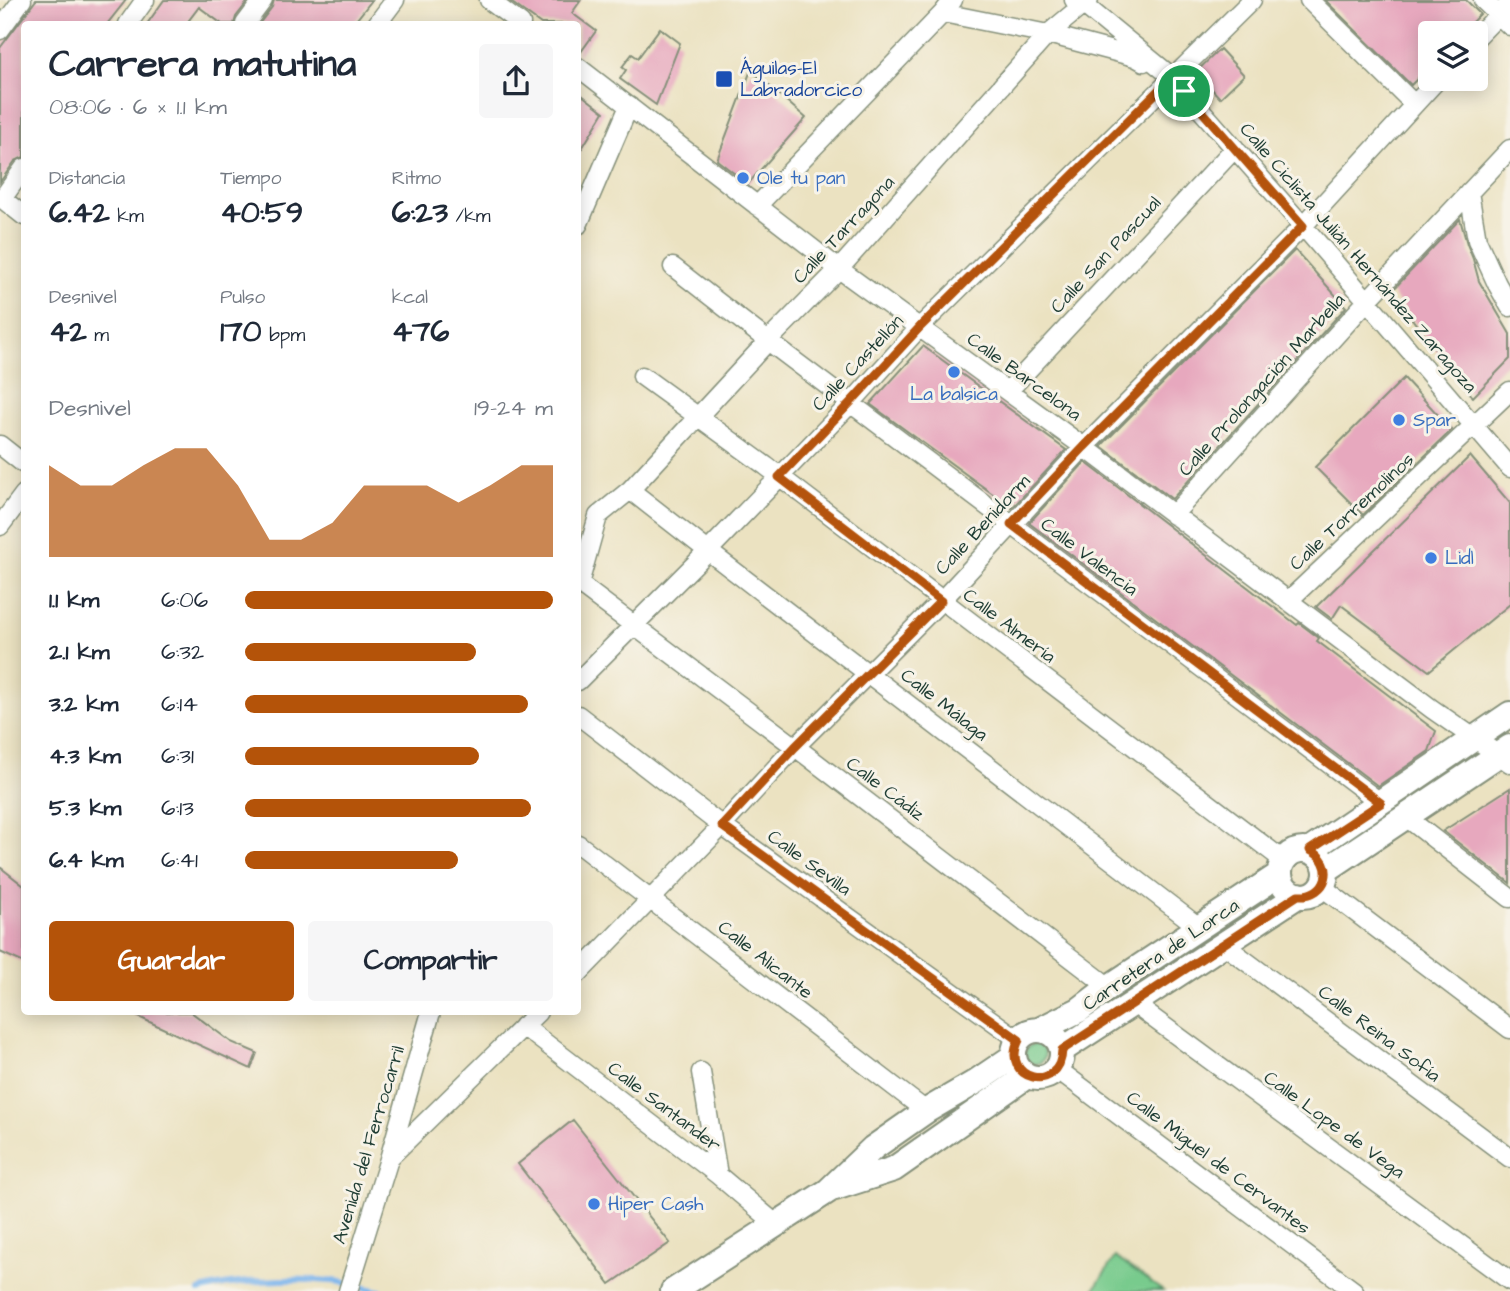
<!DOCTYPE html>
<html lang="es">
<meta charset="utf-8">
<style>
body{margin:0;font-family:"Architects Daughter",sans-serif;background:#f6f6f7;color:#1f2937;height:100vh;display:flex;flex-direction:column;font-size:26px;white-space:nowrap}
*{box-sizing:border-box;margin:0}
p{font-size:23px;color:#747a83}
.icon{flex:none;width:38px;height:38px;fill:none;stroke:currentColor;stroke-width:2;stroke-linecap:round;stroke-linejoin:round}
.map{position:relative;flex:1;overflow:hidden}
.sheet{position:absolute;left:21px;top:21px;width:560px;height:994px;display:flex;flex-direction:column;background:#fff;border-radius:7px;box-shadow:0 4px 18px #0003}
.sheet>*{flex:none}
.controls{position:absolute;left:1418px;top:21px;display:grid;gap:14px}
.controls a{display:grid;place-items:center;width:70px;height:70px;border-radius:7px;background:#fff;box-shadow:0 4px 18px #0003;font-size:35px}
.pin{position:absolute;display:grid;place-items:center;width:60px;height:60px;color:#fff;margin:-30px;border:4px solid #fff;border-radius:50%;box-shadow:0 2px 7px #0007}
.round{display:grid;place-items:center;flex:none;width:74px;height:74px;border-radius:7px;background:#f6f6f7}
.headline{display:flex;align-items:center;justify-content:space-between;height:119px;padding:0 28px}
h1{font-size:38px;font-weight:800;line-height:52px}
.figures{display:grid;grid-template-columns:repeat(3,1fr);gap:10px;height:119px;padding:7px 28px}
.figures div{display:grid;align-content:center}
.figures b{font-size:30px;font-weight:800}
.figures small{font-size:19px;font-weight:400}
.figures p{font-size:19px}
.chart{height:196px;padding:14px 28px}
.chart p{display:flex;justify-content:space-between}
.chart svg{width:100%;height:126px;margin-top:7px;fill:#b45309;opacity:.7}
.cta{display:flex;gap:14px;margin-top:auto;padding:14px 28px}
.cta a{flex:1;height:80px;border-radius:7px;background:#b45309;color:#fff;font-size:28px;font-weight:800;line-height:80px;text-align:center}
.cta a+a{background:#f6f6f7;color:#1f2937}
ul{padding:0 28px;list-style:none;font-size:23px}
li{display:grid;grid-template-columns:112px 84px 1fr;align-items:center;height:52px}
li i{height:18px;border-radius:9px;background:#b45309}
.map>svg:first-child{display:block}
</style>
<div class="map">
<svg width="1510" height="1291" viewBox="0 0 1510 1291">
<rect width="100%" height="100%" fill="#f7f3e8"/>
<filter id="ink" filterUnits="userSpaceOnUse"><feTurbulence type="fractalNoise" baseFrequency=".0143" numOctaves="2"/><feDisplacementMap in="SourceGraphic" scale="14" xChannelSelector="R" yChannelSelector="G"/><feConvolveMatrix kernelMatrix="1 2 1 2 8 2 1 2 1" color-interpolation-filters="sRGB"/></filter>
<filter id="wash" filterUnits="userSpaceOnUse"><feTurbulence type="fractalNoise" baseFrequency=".00686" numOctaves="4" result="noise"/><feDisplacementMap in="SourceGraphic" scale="28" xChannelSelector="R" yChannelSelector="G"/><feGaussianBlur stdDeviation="1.57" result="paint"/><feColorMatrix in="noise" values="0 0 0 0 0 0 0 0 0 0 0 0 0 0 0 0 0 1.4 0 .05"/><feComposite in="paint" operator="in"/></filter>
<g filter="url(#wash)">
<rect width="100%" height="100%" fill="#ebe2c1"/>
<!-- green -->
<path fill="#78cb8d" stroke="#4c8460" stroke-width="2" d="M1025 1054a10 10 0 1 1 20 0a10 10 0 1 1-20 0Z
M1115,1257L1163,1291H1093Z"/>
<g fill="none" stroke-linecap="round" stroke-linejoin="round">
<!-- stream -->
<path stroke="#7cb5ed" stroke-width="6" d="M199,1291C230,1280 298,1278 331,1281C347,1282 364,1288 380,1291"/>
</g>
<g id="blocks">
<!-- building -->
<path fill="#e7a8be" d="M36,0H126L107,24H24V157L15,161L0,182V48Z
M164,0H249L236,17L234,24H222L199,7L186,24H147Z
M274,0H372L353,24H259L272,7Z
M508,0H581L572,13L596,31L578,56V24H541Z
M1325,0H1466L1480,14L1461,33H1430V66L1411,85Z
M660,28L680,43L656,105L620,79L626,70L622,67L632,54L638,58Z
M1220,49L1244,75L1220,98L1196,72Z
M751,70L806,118L748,184L717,160Z
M578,92L604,112L578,155Z
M1460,219L1467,244L1473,259L1479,281L1510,334V359L1473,397L1391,292Z
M1295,250L1346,307L1172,499L1101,446Z
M923,346L1066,450L1012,508L870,404Z
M1404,378L1452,430L1363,515L1315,467Z
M1470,456L1510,503V604L1429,671L1341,605L1332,619L1316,607Z
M1085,462L1297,625L1299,623L1319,638L1317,641L1436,731L1429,751L1378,786L1029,523Z
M1510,788V883L1443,831Z
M0,867L24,886V963L0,952Z
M128,1012H191L231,1042L257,1053L251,1069Z
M573,1120L670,1243L610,1284L518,1164Z"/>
</g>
</g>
<g filter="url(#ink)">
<use href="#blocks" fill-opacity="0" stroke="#85907a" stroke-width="2"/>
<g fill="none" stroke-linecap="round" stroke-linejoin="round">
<defs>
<path id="minor" d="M489,0L521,24
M1074,0L1084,5L1172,77L1310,234L1510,468
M1089,0L1048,34L839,269L768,341L630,490L598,516L579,584L806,755L1109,987
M1309,0L1414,104
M1483,0L1510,26
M943,13L1048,34L1135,57L1144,62
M128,24L145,0
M245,24L263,0
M377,24L395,0
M0,30L22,0
M1475,39L1510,3
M578,67L839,269L1084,447L1432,709L1510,763
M1469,192L1477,240L1497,284L1510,307
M0,197L24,216
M2,199L24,168
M757,206L943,13L953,0
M578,225L629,106
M673,267L768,341L1381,803
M642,376L766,466L1283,860
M1008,391L1235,148
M0,445L24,464
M630,490L708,551L1200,928
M1173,515L1367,301L1510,149
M0,526L24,494
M1288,601L1510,391
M578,681L708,551L851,403L920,327L1252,0
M578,715L722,826L1019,1040
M1406,817L1510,898
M578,844L926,1111
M1322,887L1510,1029
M1223,944L1510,1158
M578,974L722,826L795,747L941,601L1084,447L1303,226L1438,79
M1134,1004L1510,1281
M523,1026L718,1175L776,1224
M1057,1069L1354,1291
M701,1072L718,1175
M391,1156L538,1012
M348,1291L389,1159L431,1012"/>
<path id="secondary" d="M1280 873a23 23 0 1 1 46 0a23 23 0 1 1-46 0Z
M1310,850L1510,714
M1326,870L1510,747
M1039,1030L1079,1010L1109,987L1280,874
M1014 1054a24 24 0 1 1 48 0a24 24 0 1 1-48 0Z
M1062,1050L1299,895
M835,1188L894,1169L1027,1076
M673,1291L828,1191L873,1148L926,1111L974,1083L1014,1056"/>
</defs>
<!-- minor casing -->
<use href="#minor" stroke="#85907a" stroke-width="21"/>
<!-- secondary casing -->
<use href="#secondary" stroke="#85907a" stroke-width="28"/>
<!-- minor -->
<use href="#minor" stroke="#fff" stroke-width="18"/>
<!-- secondary -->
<use href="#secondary" stroke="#fff" stroke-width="24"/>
</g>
</g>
<g fill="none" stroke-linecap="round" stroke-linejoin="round" filter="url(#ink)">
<defs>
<path id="route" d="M1172,77L1303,226L1084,447L1011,524L1381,803L1310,850C1337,863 1328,897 1298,895L1062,1050C1061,1095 999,1080 1019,1040L722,826L795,747L941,601L779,477L850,403L920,327Z"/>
</defs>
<!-- route casing -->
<use href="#route" stroke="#fff" stroke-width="14"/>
<!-- route -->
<use href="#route" stroke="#b45309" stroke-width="9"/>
</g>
<!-- markers -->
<rect fill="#1a4fb4" stroke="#f7f3e8" stroke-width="2.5" x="715" y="70" width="18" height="18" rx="3.5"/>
<g fill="#3f7fe0" stroke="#f7f3e8" stroke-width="2.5">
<circle cx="743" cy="178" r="7"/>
<circle cx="954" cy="372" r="7"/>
<circle cx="1399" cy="420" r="7"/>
<circle cx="1431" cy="558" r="7"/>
<circle cx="594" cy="1204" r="7"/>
</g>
<g text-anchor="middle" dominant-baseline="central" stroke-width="6" stroke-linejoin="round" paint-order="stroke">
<!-- transit labels -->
<g font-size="19" fill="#164399" stroke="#f7f3e8" text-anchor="start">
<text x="740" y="68">Águilas-El<tspan x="740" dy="22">Labradorcico</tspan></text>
</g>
<!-- shop labels -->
<g font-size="19" fill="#366cbe" stroke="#f7f3e8" text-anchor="start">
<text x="757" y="178">Ole tu pan</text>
<text x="954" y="394" text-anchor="middle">La balsica</text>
<text x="1413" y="420">Spar</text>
<text x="1445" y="558">Lidl</text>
<text x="608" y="1204">Hiper Cash</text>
</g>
<!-- street labels -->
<g font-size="19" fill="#1f3d34" stroke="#f7f3e8">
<text transform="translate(844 230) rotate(-47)">Calle Tarragona</text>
<text transform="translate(1106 255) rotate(-47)">Calle San Pascual</text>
<text transform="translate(1358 258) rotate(49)">Calle Ciclista Julián Hernández Zaragoza</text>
<text transform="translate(858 363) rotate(-47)">Calle Castellón</text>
<text transform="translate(1024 377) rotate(36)">Calle Barcelona</text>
<text transform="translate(1262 385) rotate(-48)">Calle Prolongación Marbella</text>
<text transform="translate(1352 512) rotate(-43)">Calle Torremolinos</text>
<text transform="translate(983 525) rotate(-47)">Calle Benidorm</text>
<text transform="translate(1089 557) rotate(37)">Calle Valencia</text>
<text transform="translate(1009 626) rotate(37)">Calle Almería</text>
<text transform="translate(944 705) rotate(38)">Calle Málaga</text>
<text transform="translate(885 789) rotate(37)">Calle Cádiz</text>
<text transform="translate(809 863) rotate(36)">Calle Sevilla</text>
<text transform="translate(1161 955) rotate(-34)">Carretera de Lorca</text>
<text transform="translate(765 960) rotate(38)">Calle Alicante</text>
<text transform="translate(1379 1034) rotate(37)">Calle Reina Sofía</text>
<text transform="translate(664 1107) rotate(37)">Calle Santander</text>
<text transform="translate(1334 1125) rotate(36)">Calle Lope de Vega</text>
<text transform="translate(369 1145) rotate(-73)">Avenida del Ferrocarril</text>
<text transform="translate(1218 1163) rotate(37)">Calle Miguel de Cervantes</text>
</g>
</g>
</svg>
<div class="controls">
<a><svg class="icon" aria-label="layers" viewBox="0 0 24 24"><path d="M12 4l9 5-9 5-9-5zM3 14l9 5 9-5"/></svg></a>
</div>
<div class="pin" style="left:1184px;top:91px;background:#1e9e55"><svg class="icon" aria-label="arrive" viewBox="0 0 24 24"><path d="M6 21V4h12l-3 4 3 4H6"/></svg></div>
<section class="sheet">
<div class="headline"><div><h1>Carrera matutina</h1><p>08:06 · 6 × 1.1 km</p></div><a class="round"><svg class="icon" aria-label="share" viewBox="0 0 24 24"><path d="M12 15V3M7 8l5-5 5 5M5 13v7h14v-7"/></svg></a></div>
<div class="figures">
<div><p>Distancia</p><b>6.42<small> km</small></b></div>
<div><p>Tiempo</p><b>40:59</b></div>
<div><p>Ritmo</p><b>6:23<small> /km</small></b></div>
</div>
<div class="figures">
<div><p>Desnivel</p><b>42<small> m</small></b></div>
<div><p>Pulso</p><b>170<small> bpm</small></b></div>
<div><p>kcal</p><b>476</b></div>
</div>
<div class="chart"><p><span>Desnivel</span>19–24 m</p>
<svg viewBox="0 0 160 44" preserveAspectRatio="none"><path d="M0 44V12L10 19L20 19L30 12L40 6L50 6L60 19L70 38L80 38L90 32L100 19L110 19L120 19L130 25L140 19L150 12L160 12V44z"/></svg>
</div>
<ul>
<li><b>1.1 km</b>6:06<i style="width:100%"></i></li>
<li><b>2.1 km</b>6:32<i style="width:75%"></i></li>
<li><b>3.2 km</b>6:14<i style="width:92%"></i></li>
<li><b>4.3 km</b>6:31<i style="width:76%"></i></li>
<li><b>5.3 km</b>6:13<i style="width:93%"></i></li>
<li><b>6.4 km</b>6:41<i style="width:69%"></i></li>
</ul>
<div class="cta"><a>Guardar</a><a>Compartir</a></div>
</section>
</div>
